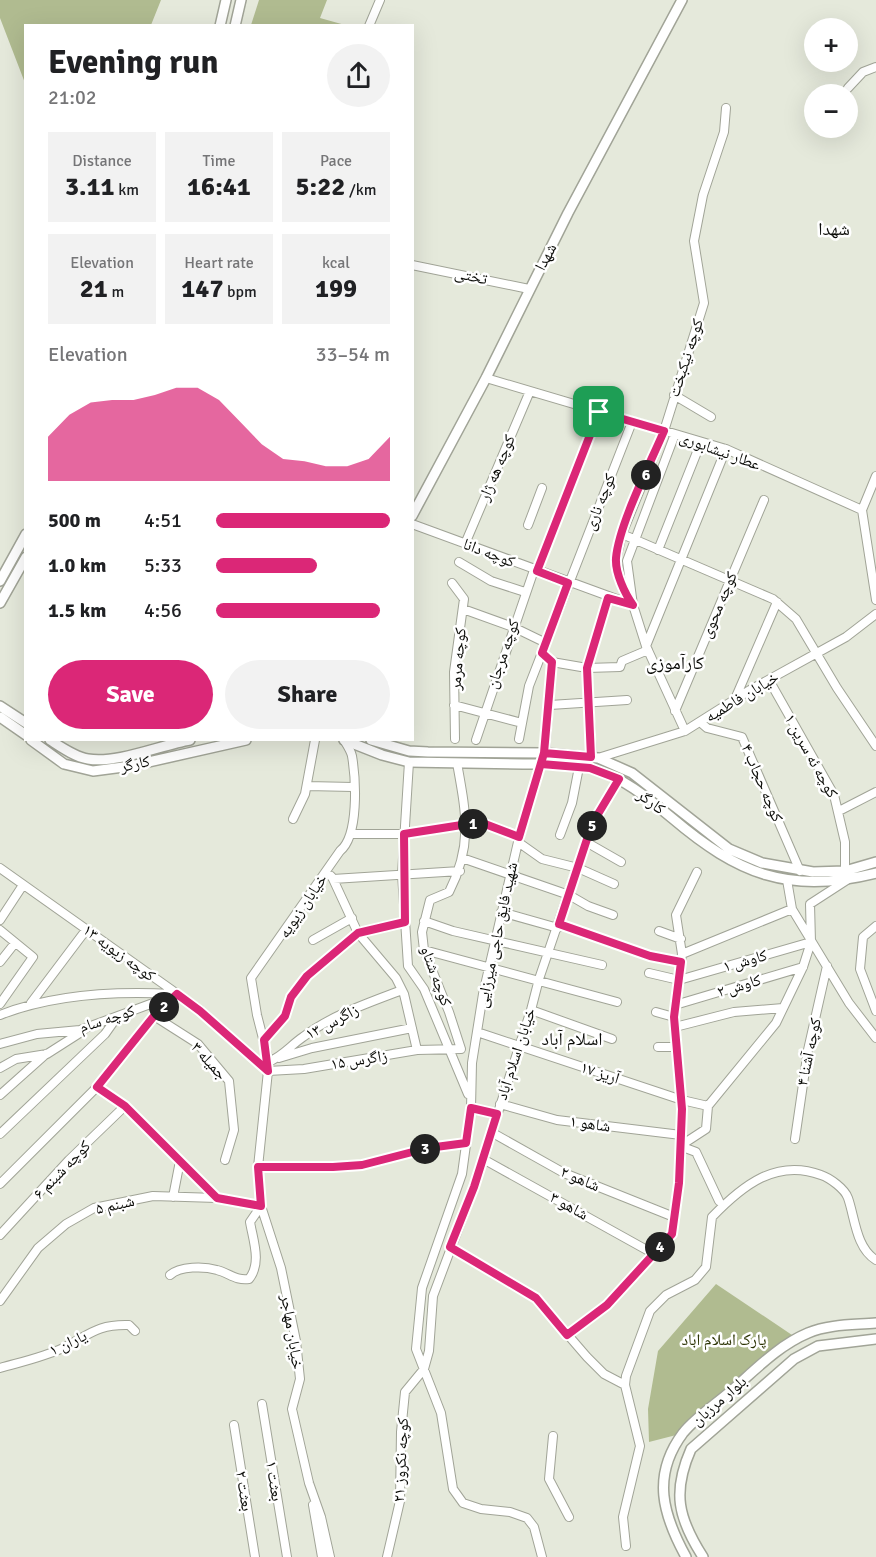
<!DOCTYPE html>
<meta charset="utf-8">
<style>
body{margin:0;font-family:Signika,"Noto Naskh Arabic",sans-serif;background:#f2f2f2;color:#202124;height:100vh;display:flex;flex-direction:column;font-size:22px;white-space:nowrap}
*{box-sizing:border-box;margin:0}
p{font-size:20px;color:#757577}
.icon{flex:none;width:33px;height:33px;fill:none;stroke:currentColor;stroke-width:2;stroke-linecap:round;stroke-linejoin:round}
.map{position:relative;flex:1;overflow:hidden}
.sheet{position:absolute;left:24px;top:24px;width:390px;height:717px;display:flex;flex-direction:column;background:#fff;border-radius:0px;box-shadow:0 6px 24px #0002}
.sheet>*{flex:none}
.tools{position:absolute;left:804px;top:18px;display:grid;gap:12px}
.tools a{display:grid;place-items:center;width:54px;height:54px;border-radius:50%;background:#fff;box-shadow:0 6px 24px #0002;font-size:30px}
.pin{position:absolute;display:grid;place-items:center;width:51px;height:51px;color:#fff;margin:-26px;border-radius:12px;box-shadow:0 3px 9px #0006}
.km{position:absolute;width:30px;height:30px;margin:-15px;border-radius:50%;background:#222;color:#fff;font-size:16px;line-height:30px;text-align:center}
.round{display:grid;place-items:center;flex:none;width:63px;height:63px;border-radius:32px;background:#f2f2f2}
.headline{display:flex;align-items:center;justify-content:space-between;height:102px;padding:0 24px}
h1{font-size:33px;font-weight:800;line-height:45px}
.metrics{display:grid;grid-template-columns:repeat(3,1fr);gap:9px;height:102px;padding:6px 24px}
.metrics div{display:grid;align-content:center;border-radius:0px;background:#f2f2f2;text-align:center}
.metrics b{font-size:26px;font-weight:800}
.metrics small{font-size:16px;font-weight:400}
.metrics p{font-size:16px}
.chart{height:168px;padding:12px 24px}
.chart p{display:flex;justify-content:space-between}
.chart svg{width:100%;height:108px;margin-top:6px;fill:#db2777;opacity:.7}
.primary-button{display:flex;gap:12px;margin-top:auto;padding:12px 24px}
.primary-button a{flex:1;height:69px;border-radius:36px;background:#db2777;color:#fff;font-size:24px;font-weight:800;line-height:69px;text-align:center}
.primary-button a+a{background:#f2f2f2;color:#202124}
ul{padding:0 24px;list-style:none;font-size:20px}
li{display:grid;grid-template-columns:96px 72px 1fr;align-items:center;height:45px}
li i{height:15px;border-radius:8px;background:#db2777}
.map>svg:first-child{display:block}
</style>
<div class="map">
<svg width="876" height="1557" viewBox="0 0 876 1557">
<rect width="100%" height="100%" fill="#e5e9db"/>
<!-- green -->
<path fill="#b0bb90" d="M0,0H161L151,25L26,26L25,83L0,18Z
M259,0H327L320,18L345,25H251Z
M716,1284L792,1335L684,1433L649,1442L648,1409L658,1351Z"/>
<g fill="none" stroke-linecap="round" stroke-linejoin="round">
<defs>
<path id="minor" d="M369,26L380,0
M848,88L863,72L876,67
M412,265L529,289
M486,378L726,449L862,510L876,600
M674,395L711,417
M675,434L627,561L633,605L646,646L685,731
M862,510L876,476
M412,524L633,605
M528,525L542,488
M622,534L773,599L796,619L837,688L876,746
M465,544L530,391
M658,550L701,442
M459,562L491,581L525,592
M537,571L599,412
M452,583L464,599L454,672L455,739
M633,605L625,595L616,560L622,534L664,431L704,303L694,241L703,195L724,132L726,108
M463,609L513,627L546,643
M646,646L726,449
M542,653L552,662L545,753
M552,662L587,668L620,667L622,661L648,650
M769,680L834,795L845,842V871
M735,699L777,602
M454,705L522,723
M550,705L627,700
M675,711L764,500
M700,722L707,728L742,737L800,871
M519,739L529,686L632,422
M344,740C347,745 351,751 352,756C356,780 359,836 340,851L251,978L257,1015L268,1058V1071L304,1069L417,1050L461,1049L449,1012L424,950L422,932L430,900L449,892C473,845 466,813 457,763
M476,740L534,570
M592,757L587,668L608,598
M598,758L685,731L750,690L846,637L876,614
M409,762L402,874L408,966L424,989L468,1094
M541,764L518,842L483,994L472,1063L471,1108L462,1174L422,1288L416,1349L441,1413L453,1489L463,1503L481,1509L510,1512L527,1518L534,1527L542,1557
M307,786L353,787
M839,811L876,792
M293,819L305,794L315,740
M352,834H404L468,824H485L519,837
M560,835L572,803L579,767
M518,842L542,859L578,868L614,884
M586,842L621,862
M462,858L569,895L588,906L613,915
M0,868L200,1010L268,1071L258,1167L261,1206L281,1268L296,1341L300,1379L292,1409L309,1483L321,1517L330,1557
M331,876L333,879L460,871
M333,879L358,933L396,978L404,994L417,1050
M787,880L792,909L849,1003L876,1038
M501,912L558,928
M0,920L23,885
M424,921L453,931L602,965
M559,924L650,956L681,962
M876,926L863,937L860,969L876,1011
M0,930L33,957L0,1004
M659,931L681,939
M313,940L352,918
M424,950L617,1002
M682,954L792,909
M0,962L15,943
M649,973L679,980L811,942
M31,1003L86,930
M675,1005L803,967
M531,1010L612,1039
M656,1012L674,1017
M0,1015C54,994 115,991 172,994
M154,1016L198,1044L229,1081L234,1130L225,1160
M675,1027L734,1012L783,1008
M477,1032L682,1100L708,1106
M264,1040L285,1016L291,997L307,976L358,933L405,922
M0,1044L37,1034L80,1030L172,996
M658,1047H677
M279,1058L312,1048L412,1028
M268,1062C282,1057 291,1045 303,1037C332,1015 368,1003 402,990
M0,1068L16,1059L47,1054L83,1031
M97,1087L125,1106L217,1198L261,1206
M0,1095L46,1054
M500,1104L557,1120L681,1135
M471,1108L497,1114
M491,1132L564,1173L674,1217
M0,1134L105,1034L117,1017
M795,1139L808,1050L827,966
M680,1146L706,1129L708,1106L776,1023L803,967L811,942L810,904L847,880
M680,1146L696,1152L719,1201
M483,1159L654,1254
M258,1167H333L362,1165L428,1148L466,1143
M0,1184L97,1087L154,1016L177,994
M173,1197L180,1161
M0,1235L69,1160L125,1106
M450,1247L536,1298L587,1357L604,1374L625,1385
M170,1275C180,1266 204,1266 217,1270C229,1273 236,1281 249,1279C262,1263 253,1240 250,1222L261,1206
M0,1301L38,1248L66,1224L94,1208L153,1196L217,1198
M567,1335L607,1305L672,1234L679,1183L682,1109L674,1017L682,954L676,915L697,872
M0,1368C21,1362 44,1357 63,1348C89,1335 97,1324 129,1325L135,1331
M262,1404L287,1557
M234,1425L255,1557
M553,1436L549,1479L569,1517
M313,1505L322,1557
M626,1546L623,1517L640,1446L625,1385L626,1376L650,1311L666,1295L695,1280L706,1267L712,1217C742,1186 776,1158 821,1175C830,1178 845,1189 848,1198C855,1218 856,1248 876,1260
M387,1557L400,1501L401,1432L405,1392L424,1369L429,1351L433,1296L474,1187L531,1010L539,979L592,824L619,779"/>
<path id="major" d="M220,26L226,0
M235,26L241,0
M412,516L486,378L568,213L682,0
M0,581L26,534
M0,603L26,557
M0,706L26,723
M0,717L26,735
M31,740L64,764L93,771L131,766L246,740
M50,740C61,747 75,757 88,759C117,764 161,745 190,740
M344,740L382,755L409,762C447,763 485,763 523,764C544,764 570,763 591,768C621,776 648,798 672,818C738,874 789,895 876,873
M371,740L409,751L428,752L545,753L598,758L632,773L729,849L762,863L813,872L845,871L876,862
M686,1557C663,1515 651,1476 683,1433C696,1417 716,1404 731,1391C755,1370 779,1345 808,1333C829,1324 854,1325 876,1323
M703,1557C678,1518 672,1492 691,1449L794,1359L818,1346L876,1339"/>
</defs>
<!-- minor casing -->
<use href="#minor" stroke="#a1a497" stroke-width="10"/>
<!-- major casing -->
<use href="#major" stroke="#a1a497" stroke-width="12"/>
<!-- minor -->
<use href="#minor" stroke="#fff" stroke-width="8"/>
<!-- major -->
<use href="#major" stroke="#fff" stroke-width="9"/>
</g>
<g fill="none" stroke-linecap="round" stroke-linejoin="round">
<defs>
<path id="route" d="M599,412L537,571L568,583L542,653L552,662L544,753L519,837L485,824H468L404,834L405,922L358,933L307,976L291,997L285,1016L264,1040L268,1071L200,1011L177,994L154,1016L97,1087L125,1106L217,1198L261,1206L258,1167H333L362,1165L428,1148L466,1143L471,1108L497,1114L474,1187L450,1247L536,1298L567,1335L607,1305L672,1234L679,1183L682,1109L674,1017L681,962L650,956L559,924L592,824L619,779L590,768L541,764L544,753L591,757L587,668L608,598L633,605C625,594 615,573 616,558C619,524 650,464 664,431L599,412"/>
</defs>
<!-- route casing -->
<use href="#route" stroke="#fff" stroke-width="12"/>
<!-- route -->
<use href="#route" stroke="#db2777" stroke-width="8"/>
</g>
<g text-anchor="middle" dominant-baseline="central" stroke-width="5" stroke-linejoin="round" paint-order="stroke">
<!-- street labels -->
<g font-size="16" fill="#0b0c08" stroke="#fff">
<text transform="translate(546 257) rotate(-62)">شهدا</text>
<text transform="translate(471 276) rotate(12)">تختی</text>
<text transform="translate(686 358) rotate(-72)">کوچه نیکبخت</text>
<text transform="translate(720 451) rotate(20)">عطار نیشابوری</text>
<text transform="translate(497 468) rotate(-67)">کوچه هه ژار</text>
<text transform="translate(600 502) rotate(-68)">کوچه ناری</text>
<text transform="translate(489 553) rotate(21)">کوچه دانا</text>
<text transform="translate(719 605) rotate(-67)">کوچه محوی</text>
<text transform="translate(503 654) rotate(-71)">کوچه مرجان</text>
<text transform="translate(458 659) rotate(-85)">کوچه مرمر</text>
<text transform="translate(742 697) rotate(-31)">خیابان فاطمیه</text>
<text transform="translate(811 756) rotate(61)">کوچه ئه سرین ۱</text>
<text transform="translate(135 764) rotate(-12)">کارگر</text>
<text transform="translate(762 783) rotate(67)">کوچه حجاب ۴</text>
<text transform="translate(651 802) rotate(37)">کارگر</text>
<text transform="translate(303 906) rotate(-56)">خیابان زیویه</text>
<text transform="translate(497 935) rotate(-78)">شهید فایق حاجی میرزایی</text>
<text transform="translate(119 953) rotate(36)">کوچه زیویه ۱۳</text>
<text transform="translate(745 961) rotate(-16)">کاوش ۱</text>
<text transform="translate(436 976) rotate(70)">کوچه شتاو</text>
<text transform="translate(739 986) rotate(-17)">کاوش ۲</text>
<text transform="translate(107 1019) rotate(-18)">کوچه سام</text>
<text transform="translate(332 1022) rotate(-28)">زاگرس ۱۳</text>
<text transform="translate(809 1052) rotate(-78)">کوچه آشنا ۴</text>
<text transform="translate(516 1054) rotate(-72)">خیابان اسلام آباد</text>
<text transform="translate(359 1060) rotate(-9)">زاگرس ۱۵</text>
<text transform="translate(209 1061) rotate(48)">جمیله ۳</text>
<text transform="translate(600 1073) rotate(18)">آریز ۱۷</text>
<text transform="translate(590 1124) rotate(8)">شاهو ۱</text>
<text transform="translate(62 1170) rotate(-46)">کوچه شبنم ۶</text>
<text transform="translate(580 1179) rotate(23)">شاهو ۲</text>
<text transform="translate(115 1205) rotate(-13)">شبنم ۵</text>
<text transform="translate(569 1206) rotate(29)">شاهو ۳</text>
<text transform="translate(292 1332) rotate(81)">خیابان مهاجر</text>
<text transform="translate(68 1343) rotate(-25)">یاران ۱</text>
<text transform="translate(719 1401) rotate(-41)">بلوار مرزبان</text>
<text transform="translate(401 1460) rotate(-87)">کوچه نکروز ۲۱</text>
<text transform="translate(274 1481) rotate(81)">بعثت ۱</text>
<text transform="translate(244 1491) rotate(81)">بعثت ۲</text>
</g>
<!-- park labels -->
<g font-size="16" fill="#2a3202" stroke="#fff">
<text x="724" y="1340">پارک اسلام اباد</text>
</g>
<!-- neighbourhood labels -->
<g font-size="18" fill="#0b0c08" stroke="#fff">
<text x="834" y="229">شهدا</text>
<text x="675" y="663">کارآموزی</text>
<text x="572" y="1039">اسلام آباد</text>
</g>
</g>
</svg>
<div class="tools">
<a>+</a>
<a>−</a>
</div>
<div class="pin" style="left:599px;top:412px;background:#1e9e55"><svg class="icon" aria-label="arrive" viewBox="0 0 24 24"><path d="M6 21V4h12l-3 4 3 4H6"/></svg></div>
<b class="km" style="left:473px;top:824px">1</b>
<b class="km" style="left:164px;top:1007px">2</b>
<b class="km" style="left:425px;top:1149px">3</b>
<b class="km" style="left:660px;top:1247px">4</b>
<b class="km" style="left:592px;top:826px">5</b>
<b class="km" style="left:646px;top:475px">6</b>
<section class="sheet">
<div class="headline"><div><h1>Evening run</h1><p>21:02</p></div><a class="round"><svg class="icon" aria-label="share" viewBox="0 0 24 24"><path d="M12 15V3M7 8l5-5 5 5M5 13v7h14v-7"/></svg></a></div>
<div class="metrics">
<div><p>Distance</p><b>3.11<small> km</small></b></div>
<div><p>Time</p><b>16:41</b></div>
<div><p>Pace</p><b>5:22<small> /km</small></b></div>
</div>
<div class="metrics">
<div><p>Elevation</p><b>21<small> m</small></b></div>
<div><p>Heart rate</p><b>147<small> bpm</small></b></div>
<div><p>kcal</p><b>199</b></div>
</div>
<div class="chart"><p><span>Elevation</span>33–54 m</p>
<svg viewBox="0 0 160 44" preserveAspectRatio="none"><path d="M0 44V26L10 17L20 12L30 11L40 11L50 9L60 6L70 6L80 11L90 20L100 29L110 35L120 36L130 38L140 38L150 35L160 26V44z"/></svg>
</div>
<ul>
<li><b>500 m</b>4:51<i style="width:100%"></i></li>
<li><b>1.0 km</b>5:33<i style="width:58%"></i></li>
<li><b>1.5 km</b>4:56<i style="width:94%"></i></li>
</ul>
<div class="primary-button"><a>Save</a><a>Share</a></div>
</section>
</div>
